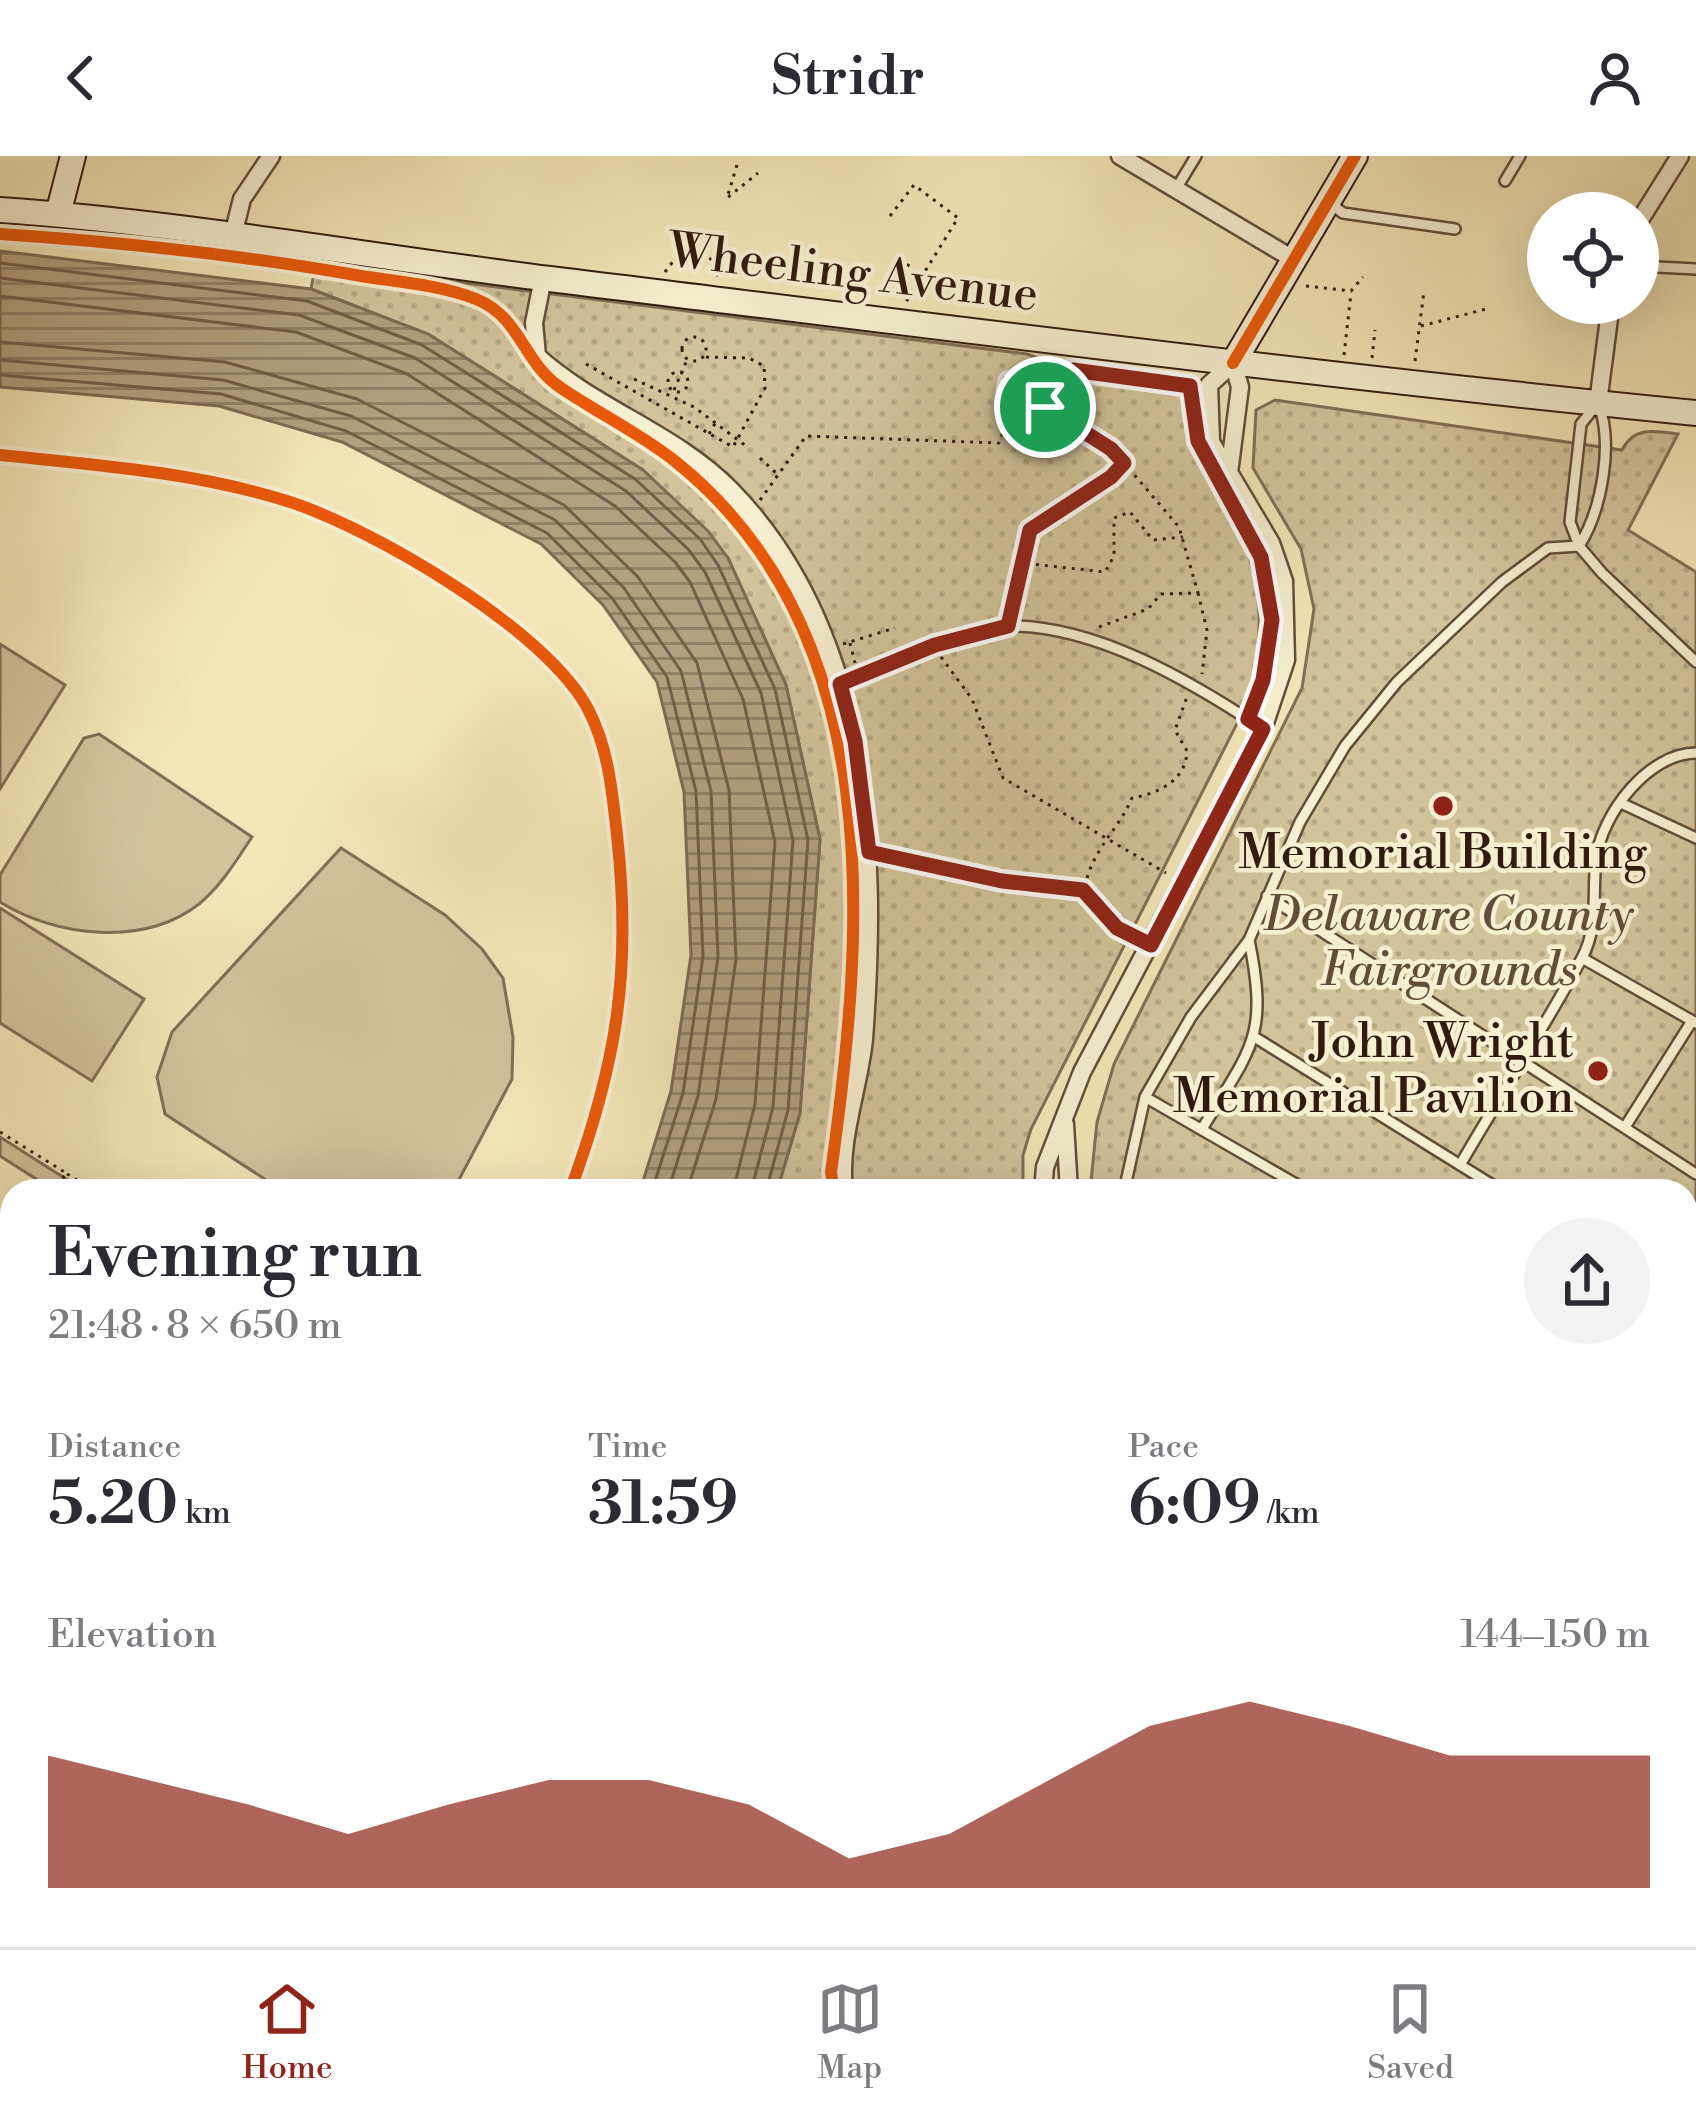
<!DOCTYPE html>
<meta charset="utf-8">
<style>
body{margin:0;font-family:"Libre Bodoni",serif;background:#f2f2f3;color:#2b2b33;height:100vh;display:flex;flex-direction:column;font-size:45px;white-space:nowrap}
*{box-sizing:border-box;margin:0}
p{font-size:39px;color:#7c7c81}
.icon{flex:none;width:66px;height:66px;fill:none;stroke:currentColor;stroke-width:2;stroke-linecap:round;stroke-linejoin:round}
.map{position:relative;flex:1;overflow:hidden}
.sheet{position:absolute;left:0px;top:1023px;width:1698px;height:768px;display:flex;flex-direction:column;background:#fff;border-radius:36px 36px 0 0;box-shadow:0 12px 48px #0002}
.sheet>*{flex:none}
.controls{position:absolute;left:1527px;top:36px;display:grid;gap:24px}
.controls a{display:grid;place-items:center;width:132px;height:132px;border-radius:50%;background:#fff;box-shadow:0 12px 48px #0002;font-size:60px}
.pin{position:absolute;display:grid;place-items:center;width:102px;height:102px;color:#fff;margin:-51px;border:6px solid #fff;border-radius:50%;box-shadow:0 3px 12px #0007}
.round{display:grid;place-items:center;flex:none;width:126px;height:126px;border-radius:63px;background:#f2f2f3}
.summary{display:flex;align-items:center;justify-content:space-between;height:204px;padding:0 48px}
h1{font-size:66px;font-weight:600;line-height:90px}
.metrics{display:grid;grid-template-columns:repeat(3,1fr);gap:18px;height:204px;padding:12px 48px}
.metrics div{display:grid;align-content:center}
.metrics b{font-size:60px;font-weight:600}
.metrics small{font-size:33px;font-weight:400}
.metrics p{font-size:33px}
.chart{height:336px;padding:24px 48px}
.chart p{display:flex;justify-content:space-between}
.chart svg{width:100%;height:216px;margin-top:12px;fill:#8f2418;opacity:.7}
header{display:flex;justify-content:space-between;align-items:center;height:156px;padding:0 48px;background:#fff;font-size:54px;font-weight:600}
.menu{display:flex;justify-content:space-around;align-items:center;height:168px;border-top:3px solid #e1e1e2;background:#fff;font-size:33px;color:#7c7c81}
.menu a{display:grid;justify-items:center;gap:6px}
.menu .active{color:#8f2418}
.map>svg:first-child{display:block}
</style>
<header><svg class="icon" aria-label="back" viewBox="0 0 24 24"><path d="M15 5l-7 7 7 7"/></svg>Stridr<svg class="icon" aria-label="person" viewBox="0 0 24 24"><circle cx="12" cy="8" r="4"/><path d="M4 21q1-7 8-7t8 7"/></svg></header>
<div class="map">
<svg width="1696" height="1791" viewBox="0 0 1696 1791">
<defs>
<pattern id="grass-tufts" width="24" height="20" patternUnits="userSpaceOnUse" patternTransform="scale(3)"><rect width="24" height="20" fill="#d2c39b"/><path d="M3 7l-1-3M5 7V3M7 7l1-3M15 17l-1-3M17 17v-4M19 17l1-3" fill="none" stroke="#b5a784"/></pattern>
<pattern id="park-dots" width="8" height="8" patternUnits="userSpaceOnUse" patternTransform="scale(3)"><rect width="8" height="8" fill="#d2c39b"/><path d="M2 2h.1M6 6h.1" fill="none" stroke="#b5a784" stroke-width="1.8" stroke-linecap="round"/></pattern>
<pattern id="water-rules" width="6" height="5" patternUnits="userSpaceOnUse" patternTransform="scale(3)"><rect width="6" height="5" fill="#b2a17f"/><path d="M0 2.5h6" fill="none" stroke="#918267"/></pattern>
</defs>
<rect width="100%" height="100%" fill="#f3e6b8"/>
<filter id="stains"><feTurbulence type="fractalNoise" baseFrequency=".00167" numOctaves="4"/><feColorMatrix values="0 0 0 0 .2 0 0 0 0 .09 0 0 0 0 .02 0 0 0 .5 -.17"/></filter>
<radialGradient id="worn" r=".72"><stop offset=".6" stop-color="#630" stop-opacity="0"/><stop offset="1" stop-color="#630" stop-opacity=".3"/></radialGradient>
<!-- grass -->
<path fill="url(#grass-tufts)" stroke="#826e56" stroke-width="3" d="M0,981L85,1035H55L0,1000Z
M0,1385L12,1394V1474L0,1484Z"/>
<!-- park -->
<path fill="url(#park-dots)" stroke="#826e56" stroke-width="3" d="M314,117L417,121L1027,198L1099,224L1178,235L1186,243C1191,309 1211,324 1240,380C1266,430 1262,493 1248,546L1031,973L1023,999V1035H777L800,957L820,683L786,529L728,402L643,314L428,178L311,133Z
M1275,244L1622,294C1634,270 1655,275 1678,278L1628,374L1696,416V1765L1686,1746V1035H1090L1097,966L1114,908L1302,532L1314,453L1301,393L1253,312L1256,254Z
M360,1779H1178L1171,1791H349Z
M1362,1779H1629L1634,1791H1355Z"/>
<!-- pitch -->
<path fill="#d2c39b" stroke="#826e56" stroke-width="3" d="M0,488L65,529L0,633Z
M99,578L252,681C236,705 221,730 199,748C144,791 56,781 0,746V719L84,582Z
M341,692L445,759L482,793L503,822L513,881L512,923L453,1035H283L165,958L157,921L172,876Z
M0,752L144,843L92,925L0,867Z"/>
<!-- water -->
<path fill="url(#water-rules)" stroke="#7f6b53" stroke-width="3" d="M0,95L311,133L428,178L643,314L708,375L728,402L786,529L820,683L800,957L777,1035H640L671,935L691,799L684,636L657,526L603,449L541,388L342,286L219,250L0,231Z
M223,1779H360L349,1791H210Z"/>
<g fill="none" stroke-linecap="round" stroke-linejoin="round">
<!-- shore -->
<path stroke="#725e48" stroke-width="3" d="M0,107L307,145L422,189L635,323L700,383L718,409L775,533L808,684L788,954L766,1035
M0,122L299,159L415,202L626,335L688,393L705,416L761,537L793,685L773,951L751,1035
M0,140L296,176L407,218L615,350L675,406L690,426L743,543L775,686L755,948L733,1035
M0,186L225,206L357,243L564,349L638,421L697,507L729,634L736,803L716,943L687,1035
M0,204L223,224L351,260L555,364L624,432L681,515L711,635L718,801L698,940L668,1035
M0,219L221,238L346,275L547,377L612,442L667,521L696,635L703,800L683,937L652,1035"/>
<defs>
<path id="lane" d="M1505,25L1520,0
M1176,33L1196,0
M1328,46L1343,57L1455,73
M1638,110L1696,113
M1579,390C1602,354 1614,286 1598,247L1581,268L1570,366L1579,390L1602,417L1696,506
M840,528C890,506 951,472 1006,470C1095,468 1192,526 1263,573
M1623,648L1696,682
M869,696L1002,725L1083,733L1117,772L1151,789
M1267,740L1696,1018
M1582,802L1696,867
M1256,882L1502,1035
M1145,941L1308,1035
M1625,971L1692,865
M1202,973C1251,892 1269,882 1249,784
M1460,1009C1500,940 1544,872 1582,802C1599,770 1592,738 1596,703C1602,657 1649,597 1696,597
M1124,1035L1145,941L1191,861L1249,784L1300,666L1345,590L1397,526L1502,426L1548,392L1579,390
M1686,1147L1696,1153
M1686,1254L1696,1260
M1686,1378L1696,1371
M1686,1651L1696,1658"/>
<path id="street" d="M1120,0L1293,103
M1638,67L1680,0
M234,75L242,43L271,0
M543,122L534,167L537,200C595,253 675,277 731,334C871,478 878,695 864,883C859,933 838,984 844,1035
M1598,247L1611,147
M1065,968L1069,1035
M1043,1035L1045,1011L1082,916L1263,573L1286,504L1284,425L1271,387L1211,286L1209,229L1233,207L1240,231L1229,317
M1681,1779L1687,1791
M1196,1791L1203,1779"/>
<path id="secondary" d="M0,54C185,67 366,100 550,123C932,170 1313,219 1696,257
M58,58L73,0
M1233,207L1355,0
M0,1612L12,1620
M242,1779L258,1791"/>
</defs>
<!-- lane casing -->
<use href="#lane" stroke="#634d3a" stroke-width="14"/>
<!-- street casing -->
<use href="#street" stroke="#634d3a" stroke-width="21"/>
<!-- secondary casing -->
<use href="#secondary" stroke="#331a10" stroke-width="28"/>
<!-- path -->
<path stroke="#331a10" stroke-width="3" stroke-dasharray="3 6" stroke-linecap="butt" d="M737,9L727,42L758,17
M890,60L914,29L958,62L906,146
M704,96L710,82
M909,108L902,120L918,121
M665,116L674,104L691,95L713,104L719,124
M902,122L901,129L911,137
M1306,130L1351,135L1363,121
M1421,170L1486,153
M682 193a12 12 0 1 1 24 0a12 12 0 1 1-24 0Z
M1344,199L1351,137
M1372,202L1375,174
M1415,205L1424,135
M586,208L733,291L765,232L764,210L749,202L702,201
M668 226a10 10 0 1 1 20 0a10 10 0 1 1-20 0Z
M634,223L694,251L746,290
M674,234L687,204
M1006,248L1008,226L1060,214L1175,225L1190,232
M709,278L718,262
M760,302L776,317
M760,344L806,280L999,287L1009,261L1006,248L1045,251L1111,293L1124,307L1111,321L1038,364L1023,407L1105,416L1114,400V362L1130,356L1153,384L1183,381
M1198,437L1207,474L1202,518
M1010,457L1023,409
M1099,471L1148,453L1161,438L1198,437L1179,371L1125,308
M850,487L855,507
M843,488L895,472
M941,501L972,543L1003,622L1166,717
M1087,722C1097,689 1119,672 1132,642C1157,638 1186,625 1187,595L1175,574L1187,541
M0,976L66,1017L55,1035
M67,1018L94,1035
M1,1155L12,1162
M0,1297L12,1304
M0,1331L12,1311
M1478,1779L1487,1791
M1509,1779V1787L1515,1779
M1539,1779L1540,1791
M1642,1779L1646,1791"/>
<!-- lane -->
<use href="#lane" stroke="#f7efd1" stroke-width="9"/>
<!-- street -->
<use href="#street" stroke="#f7efd1" stroke-width="16"/>
<!-- secondary -->
<use href="#secondary" stroke="#f7efd1" stroke-width="24"/>
<defs>
<path id="cycleway" d="M0,78C120,86 242,99 361,120C399,126 440,129 476,143C521,161 523,207 561,232C598,257 641,278 676,306C889,477 865,774 831,1016L834,1035
M1233,207L1355,0
M0,299C96,309 195,316 287,345C372,372 549,475 589,555C609,595 612,635 617,679C632,814 617,908 570,1035"/>
</defs>
<!-- cycleway casing -->
<use href="#cycleway" stroke="#f7efd1" stroke-width="20"/>
<!-- cycleway -->
<use href="#cycleway" stroke="#e8590c" stroke-width="12"/>
</g>
<g fill="none" stroke-linecap="round" stroke-linejoin="round">
<defs>
<path id="route" d="M1073,214L1190,230L1198,285L1261,401L1272,464L1263,524L1248,563L1263,573L1151,789L1117,772L1083,734L1002,725L869,696L855,585L840,528L935,489L1008,470L1030,374L1111,321L1124,307L1111,293L1045,251L1006,248L1009,226Z"/>
</defs>
<!-- route casing -->
<use href="#route" stroke="#fff" stroke-width="24"/>
<!-- route -->
<use href="#route" stroke="#8f2418" stroke-width="15"/>
</g>
<!-- markers -->
<g fill="#8f2418" stroke="#f7efd1" stroke-width="4.5">
<circle cx="1443" cy="650" r="12"/>
<circle cx="1598" cy="915" r="12"/>
</g>
<g text-anchor="middle" dominant-baseline="central" stroke-width="9" stroke-linejoin="round" paint-order="stroke">
<!-- street labels -->
<g font-size="48" fill="#331a10" stroke="#f7efd1">
<text transform="translate(853 118) rotate(7)">Wheeling Avenue</text>
</g>
<!-- poi labels -->
<g font-size="48" fill="#331a10" stroke="#f7efd1">
<text x="1443" y="698">Memorial Building</text>
<text x="1574" y="887" text-anchor="end">John Wright<tspan x="1574" dy="55">Memorial Pavilion</tspan></text>
</g>
<!-- park labels -->
<g font-size="48" font-style="italic" fill="#634d3a" stroke="#f7efd1">
<text x="1449" y="760">Delaware County<tspan x="1449" dy="55">Fairgrounds</tspan></text>
</g>
</g>
<rect width="100%" height="100%" filter="url(#stains)"/>
<rect width="100%" height="100%" fill="url(#worn)"/>
</svg>
<div class="controls">
<a><svg class="icon" aria-label="locate" viewBox="0 0 24 24"><circle cx="12" cy="12" r="6"/><path d="M12 2v4M12 18v4M2 12h4M18 12h4"/></svg></a>
</div>
<div class="pin" style="left:1045px;top:251px;background:#1e9e55"><svg class="icon" aria-label="arrive" viewBox="0 0 24 24"><path d="M6 21V4h12l-3 4 3 4H6"/></svg></div>
<section class="sheet">
<div class="summary"><div><h1>Evening run</h1><p>21:48 · 8 × 650 m</p></div><a class="round"><svg class="icon" aria-label="share" viewBox="0 0 24 24"><path d="M12 15V3M7 8l5-5 5 5M5 13v7h14v-7"/></svg></a></div>
<div class="metrics">
<div><p>Distance</p><b>5.20<small> km</small></b></div>
<div><p>Time</p><b>31:59</b></div>
<div><p>Pace</p><b>6:09<small> /km</small></b></div>
</div>
<div class="chart"><p><span>Elevation</span>144–150 m</p>
<svg viewBox="0 0 160 44" preserveAspectRatio="none"><path d="M0 44V17L10 22L20 27L30 33L40 27L50 22L60 22L70 27L80 38L90 33L100 22L110 11L120 6L130 11L140 17L150 17L160 17V44z"/></svg>
</div>
</section>
</div>
<nav class="menu">
<a class="active"><svg class="icon" aria-label="home" viewBox="0 0 24 24"><path d="M3 11l9-7 9 7M6 9v11h12V9"/></svg>Home</a>
<a><svg class="icon" aria-label="map" viewBox="0 0 24 24"><path d="M3 6l6-2 6 2 6-2v14l-6 2-6-2-6 2zM9 4v14M15 6v14"/></svg>Map</a>
<a><svg class="icon" aria-label="saved" viewBox="0 0 24 24"><path d="M7 4h10v16l-5-4-5 4z"/></svg>Saved</a>
</nav>
